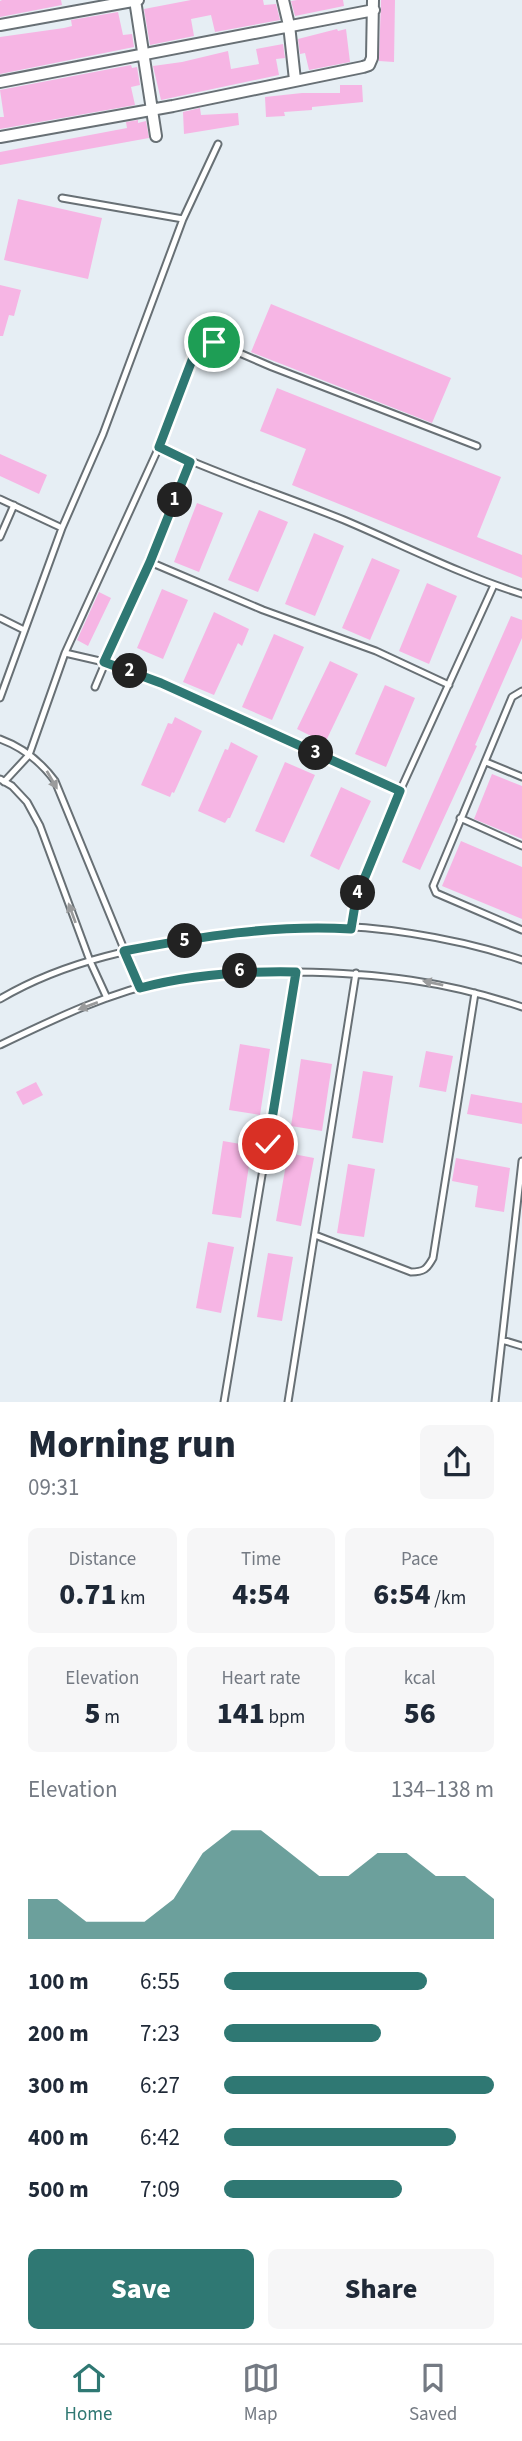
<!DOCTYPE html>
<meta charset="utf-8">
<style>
body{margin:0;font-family:"Source Sans 3",sans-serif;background:#f6f6f7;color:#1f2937;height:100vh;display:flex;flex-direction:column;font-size:26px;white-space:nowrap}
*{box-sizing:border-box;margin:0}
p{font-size:23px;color:#747a83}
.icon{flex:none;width:38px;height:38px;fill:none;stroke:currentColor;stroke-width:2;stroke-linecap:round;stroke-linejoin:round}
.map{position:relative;height:1402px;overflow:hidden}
.drawer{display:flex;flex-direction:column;background:#fff;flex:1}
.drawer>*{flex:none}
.pin{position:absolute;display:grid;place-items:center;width:60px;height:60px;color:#fff;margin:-30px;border:4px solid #fff;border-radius:50%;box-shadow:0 2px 7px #0007}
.km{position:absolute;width:35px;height:35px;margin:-18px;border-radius:50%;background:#222;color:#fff;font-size:19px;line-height:35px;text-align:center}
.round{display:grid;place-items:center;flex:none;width:74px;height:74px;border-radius:10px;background:#f6f6f7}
.overview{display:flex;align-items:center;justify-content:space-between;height:119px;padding:0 28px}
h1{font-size:38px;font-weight:800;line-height:52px}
.metrics{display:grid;grid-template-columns:repeat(3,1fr);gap:10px;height:119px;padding:7px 28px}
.metrics div{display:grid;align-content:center;border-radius:10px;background:#f6f6f7;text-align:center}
.metrics b{font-size:30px;font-weight:800}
.metrics small{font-size:19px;font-weight:400}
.metrics p{font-size:19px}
.chart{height:196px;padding:14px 28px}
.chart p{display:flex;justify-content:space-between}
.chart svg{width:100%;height:126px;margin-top:7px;fill:#2f7873;opacity:.7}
.button{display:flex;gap:14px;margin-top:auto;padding:14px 28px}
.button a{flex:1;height:80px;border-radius:10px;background:#2f7873;color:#fff;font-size:28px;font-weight:800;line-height:80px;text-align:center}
.button a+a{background:#f6f6f7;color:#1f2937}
ul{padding:0 28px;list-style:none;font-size:23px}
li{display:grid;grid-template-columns:112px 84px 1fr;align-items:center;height:52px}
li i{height:18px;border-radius:9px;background:#2f7873}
.menu{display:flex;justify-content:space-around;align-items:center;height:98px;border-top:2px solid #e0e1e3;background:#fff;font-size:19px;color:#747a83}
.menu a{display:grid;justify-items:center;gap:4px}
.menu .current{color:#2f7873}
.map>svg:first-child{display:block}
</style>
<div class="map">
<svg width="522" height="1402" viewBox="0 0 522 1402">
<rect width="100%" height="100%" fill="#e6eef4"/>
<!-- building -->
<path fill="#f6b5e4" d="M2,0H61L62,5L0,17V1Z
M191,0H263L264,5L276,4L280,20L215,32L211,15L191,19L194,36L150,45L144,9Z
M297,0H343L344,6L295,16L291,1Z
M381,0H395L394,62L379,61Z
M118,12L123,35L132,34L134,47L0,74V37L64,28L72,26L71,20Z
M337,29L338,31L346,29L350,62L309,70L305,53L300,54L298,39Z
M283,44L285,58L276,59L279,75L161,100L153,66L182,62L228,51L231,69L259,64L256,49Z
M131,65L132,68L137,67L140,85L131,87L135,105L0,129V117H4L0,90Z
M340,85H362L363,102L312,107V110L284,112L285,116L266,117L265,97L302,93H340Z
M200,108L201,115L238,113L239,125L184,134L183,112Z
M138,120V123L146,121L149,138L0,165V152L127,128L126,122Z
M18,199L102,218L88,279L4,260Z
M0,285L21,290L14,316L9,315L3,336H0Z
M271,304L451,378L432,423L251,352Z
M277,388L501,477L477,537L522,555V578L292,485L306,449L260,431Z
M0,454L47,475L39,494L0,476Z
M197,503L223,513L199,572L174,562Z
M259,510L288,522L258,592L228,580Z
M314,533L344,546L315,616L285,604Z
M372,558L400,570L370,640L342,628Z
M427,583L457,596L429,664L399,651Z
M162,589L188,600L163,659L137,648Z
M99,592L111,598L88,646L77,640Z
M214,612L249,629L242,646L238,643L214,695L183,682Z
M511,616L522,620V638L475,745L477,746L420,870L402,862Z
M274,634L304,647L272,720L242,707Z
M330,661L358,674L325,743L297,729Z
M385,685L415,698L386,767L355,754Z
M175,717L202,731L174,793L172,792L170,797L141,785L168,723L172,724Z
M231,742L258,756L230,818H228L225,823L198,811L225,749L228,750Z
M285,762L315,775L284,843L255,831Z
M492,774L522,786V839L474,819Z
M341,787L371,801L339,870L310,856Z
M461,841L522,867V919L442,886Z
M240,1044L270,1049L260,1115L229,1110Z
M426,1051L453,1056L446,1092L419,1087Z
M301,1059L332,1064L322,1131L291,1126Z
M363,1071L393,1076L383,1143L352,1138Z
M36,1082L43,1095L23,1105L16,1092Z
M471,1094L522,1103V1124L467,1114Z
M223,1141L252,1146L241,1218L212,1214Z
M288,1153L314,1158L301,1226L276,1221Z
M456,1158L510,1168L504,1212L475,1207L478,1186L452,1181Z
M348,1164L375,1169L364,1237L337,1233Z
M208,1242L234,1247L221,1313L196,1308Z
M268,1253L293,1257L282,1321L257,1317Z"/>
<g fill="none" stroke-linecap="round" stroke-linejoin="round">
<defs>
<path id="service" d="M62,198L183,219
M159,447C219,475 282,495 344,520C403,545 461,575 522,594
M0,499L62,528
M0,537L14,505
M150,562L263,610L376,651L449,685
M0,618L24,630
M65,653L104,662L161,683L400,791
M95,687L190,462
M522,691L512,697L433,886L436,893L522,930
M0,698L62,528L103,434L183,219L218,144
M0,739C22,747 41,762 55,781L140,988
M486,762L522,777
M0,779L12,786L27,802L40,826L90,961L107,998
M4,782L29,755L65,653L159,447L196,347L203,340L214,342L272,367L477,446
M460,818L522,846
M351,929L356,899L400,791L494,585
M0,999C66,960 143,945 218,937C244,934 271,929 297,927C365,922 458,938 522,960
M0,1045C54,1019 110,992 169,980C211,972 254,971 297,972C377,973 446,981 522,1007
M315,1235L411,1272C424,1272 427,1269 433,1258L475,993
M502,1340L522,1346
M224,1402L296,972
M288,1402L356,973
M495,1402L522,1161"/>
<path id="minor" d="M135,0L156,136
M283,0L289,25L295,80
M0,25L138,0
M0,82L374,10
M0,137L173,106L363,67L369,65L372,58L373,0"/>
</defs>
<!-- service casing -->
<use href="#service" stroke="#687075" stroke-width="9"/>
<!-- minor casing -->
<use href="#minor" stroke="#687075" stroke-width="14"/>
<!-- service -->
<use href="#service" stroke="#fff" stroke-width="5"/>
<!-- minor -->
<use href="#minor" stroke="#fff" stroke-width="10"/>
</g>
<!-- one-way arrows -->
<defs><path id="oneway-solid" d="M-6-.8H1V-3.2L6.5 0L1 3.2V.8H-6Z" transform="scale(1.75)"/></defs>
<g fill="#9a9b9c">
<use href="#oneway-solid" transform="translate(52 780) rotate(60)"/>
<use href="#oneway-solid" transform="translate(72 913) rotate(-110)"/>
<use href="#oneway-solid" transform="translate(433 983) rotate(-168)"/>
<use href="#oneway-solid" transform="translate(88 1006) rotate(159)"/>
</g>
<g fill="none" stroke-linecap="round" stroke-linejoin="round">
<defs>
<path id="route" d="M214,342L203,340L197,347L159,447L190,462L150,562L104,662L161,683L400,791L356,899L351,929C276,924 198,937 124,951L140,988C192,974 243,971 296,972L268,1144"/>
</defs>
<!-- route casing -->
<use href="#route" stroke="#fff" stroke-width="14"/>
<!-- route -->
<use href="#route" stroke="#2f7873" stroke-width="9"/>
</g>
</svg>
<div class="pin" style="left:214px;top:342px;background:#1e9e55"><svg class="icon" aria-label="arrive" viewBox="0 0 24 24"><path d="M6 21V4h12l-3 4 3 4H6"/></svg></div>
<div class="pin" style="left:268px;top:1144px;background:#d93025"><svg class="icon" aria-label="check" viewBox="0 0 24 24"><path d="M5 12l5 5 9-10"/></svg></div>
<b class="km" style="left:175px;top:500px">1</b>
<b class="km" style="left:130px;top:671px">2</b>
<b class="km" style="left:316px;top:753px">3</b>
<b class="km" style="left:358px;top:893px">4</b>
<b class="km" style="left:185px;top:941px">5</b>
<b class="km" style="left:240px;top:971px">6</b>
</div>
<section class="drawer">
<div class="overview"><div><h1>Morning run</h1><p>09:31</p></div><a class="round"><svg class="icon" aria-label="share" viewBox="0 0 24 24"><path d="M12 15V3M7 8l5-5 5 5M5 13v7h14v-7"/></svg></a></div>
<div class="metrics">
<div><p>Distance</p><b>0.71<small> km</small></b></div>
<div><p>Time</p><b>4:54</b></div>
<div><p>Pace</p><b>6:54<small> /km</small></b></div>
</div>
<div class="metrics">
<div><p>Elevation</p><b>5<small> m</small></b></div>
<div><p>Heart rate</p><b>141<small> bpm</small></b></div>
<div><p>kcal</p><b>56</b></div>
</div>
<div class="chart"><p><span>Elevation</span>134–138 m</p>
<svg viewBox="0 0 160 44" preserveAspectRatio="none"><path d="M0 44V30L10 30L20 38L30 38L40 38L50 30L60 14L70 6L80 6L90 14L100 22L110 22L120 14L130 14L140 22L150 22L160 30V44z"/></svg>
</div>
<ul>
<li><b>100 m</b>6:55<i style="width:75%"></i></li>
<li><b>200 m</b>7:23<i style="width:58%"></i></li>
<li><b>300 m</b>6:27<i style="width:100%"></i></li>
<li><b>400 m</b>6:42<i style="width:86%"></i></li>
<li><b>500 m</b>7:09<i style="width:66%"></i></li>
</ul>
<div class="button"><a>Save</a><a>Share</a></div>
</section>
<nav class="menu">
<a class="current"><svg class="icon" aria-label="home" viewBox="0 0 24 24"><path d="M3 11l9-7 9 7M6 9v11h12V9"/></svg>Home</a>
<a><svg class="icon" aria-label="map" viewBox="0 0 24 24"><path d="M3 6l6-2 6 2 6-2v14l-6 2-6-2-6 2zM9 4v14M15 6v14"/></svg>Map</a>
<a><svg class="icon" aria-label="saved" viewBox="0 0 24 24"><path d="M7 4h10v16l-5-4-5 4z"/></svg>Saved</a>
</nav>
